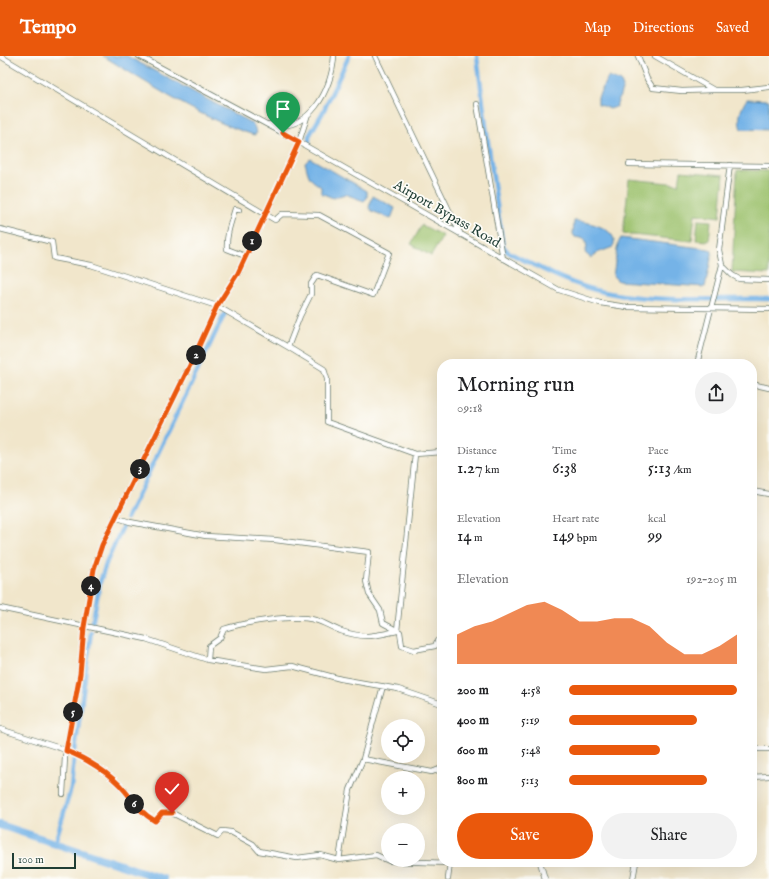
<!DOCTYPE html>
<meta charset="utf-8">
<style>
body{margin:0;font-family:"IM FELL English",serif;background:#f2f2f2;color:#202124;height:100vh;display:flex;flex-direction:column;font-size:15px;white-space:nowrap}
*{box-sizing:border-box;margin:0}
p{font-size:13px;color:#757577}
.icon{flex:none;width:22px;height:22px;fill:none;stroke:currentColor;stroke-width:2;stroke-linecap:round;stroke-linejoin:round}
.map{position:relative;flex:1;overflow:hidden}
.sheet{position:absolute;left:437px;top:303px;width:320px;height:508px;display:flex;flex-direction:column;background:#fff;border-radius:16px;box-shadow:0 4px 16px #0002}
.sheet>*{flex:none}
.tools{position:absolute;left:381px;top:663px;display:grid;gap:8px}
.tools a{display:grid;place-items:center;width:44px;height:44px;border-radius:50%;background:#fff;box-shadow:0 4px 16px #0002;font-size:20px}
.scale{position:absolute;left:12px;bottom:10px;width:64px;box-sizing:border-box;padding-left:4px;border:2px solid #1f3d34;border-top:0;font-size:11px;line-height:14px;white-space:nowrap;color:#1f3d34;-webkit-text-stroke:3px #fdfcf7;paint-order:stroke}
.pin{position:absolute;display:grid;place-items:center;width:34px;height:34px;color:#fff;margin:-41px -17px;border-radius:50% 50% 50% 0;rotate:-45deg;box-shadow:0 0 4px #0007}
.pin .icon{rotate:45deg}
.km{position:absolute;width:20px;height:20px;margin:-10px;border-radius:50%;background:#222;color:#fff;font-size:11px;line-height:20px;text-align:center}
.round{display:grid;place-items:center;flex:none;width:42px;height:42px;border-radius:21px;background:#f2f2f2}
.headline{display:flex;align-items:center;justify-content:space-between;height:68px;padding:0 20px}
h1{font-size:22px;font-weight:600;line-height:30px}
.stats{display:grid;grid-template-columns:repeat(3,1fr);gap:6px;height:68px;padding:4px 20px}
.stats div{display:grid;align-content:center}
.stats b{font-size:17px;font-weight:600}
.stats small{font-size:11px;font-weight:400}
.stats p{font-size:11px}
.chart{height:112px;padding:8px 20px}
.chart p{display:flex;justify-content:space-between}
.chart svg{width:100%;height:72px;margin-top:4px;fill:#ea580c;opacity:.7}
.primary-button{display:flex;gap:8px;margin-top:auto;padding:8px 20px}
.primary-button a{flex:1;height:46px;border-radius:24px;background:#ea580c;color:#fff;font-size:16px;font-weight:600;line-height:46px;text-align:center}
.primary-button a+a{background:#f2f2f2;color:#202124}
ul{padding:0 20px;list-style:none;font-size:13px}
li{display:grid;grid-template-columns:64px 48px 1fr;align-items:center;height:30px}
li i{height:10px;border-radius:5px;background:#ea580c}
header{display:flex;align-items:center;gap:24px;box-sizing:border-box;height:56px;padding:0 20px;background:#ea580c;color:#fff}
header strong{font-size:19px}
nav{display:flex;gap:22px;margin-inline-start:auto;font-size:14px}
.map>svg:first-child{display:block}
</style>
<header>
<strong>Tempo</strong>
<nav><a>Map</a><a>Directions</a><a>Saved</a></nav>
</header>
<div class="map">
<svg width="769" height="823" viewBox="0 0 769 823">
<rect width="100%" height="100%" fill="#fdfcf7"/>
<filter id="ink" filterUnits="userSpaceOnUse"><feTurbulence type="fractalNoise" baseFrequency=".025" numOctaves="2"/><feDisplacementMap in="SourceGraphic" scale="8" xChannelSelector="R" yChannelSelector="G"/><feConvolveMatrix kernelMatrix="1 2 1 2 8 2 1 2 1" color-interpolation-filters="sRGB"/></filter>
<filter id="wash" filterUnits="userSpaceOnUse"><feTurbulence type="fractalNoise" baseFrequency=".012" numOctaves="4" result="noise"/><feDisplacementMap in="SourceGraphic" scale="16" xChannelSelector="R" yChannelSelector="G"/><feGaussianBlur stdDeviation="0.9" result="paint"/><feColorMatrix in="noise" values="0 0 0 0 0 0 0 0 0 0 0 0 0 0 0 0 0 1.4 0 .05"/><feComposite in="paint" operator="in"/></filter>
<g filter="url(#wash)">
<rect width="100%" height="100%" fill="#f1e6cb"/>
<!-- green -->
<path fill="#9bc16c" stroke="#5d7f50" d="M737,114L769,115V218L732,216Z
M681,115L724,119L720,161L695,158L692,185L623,178L629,123L679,128Z
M698,164L711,165L709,185L696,184Z
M422,169L443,180L431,200L411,188Z"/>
<!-- water -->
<path fill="#74b3e7" stroke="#4a788e" d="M103,0H127L253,68L257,77L254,79C199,62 151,29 103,0Z
M608,21L621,26L623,31L616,51L610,53L598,48V41Z
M747,43L769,44V74L741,73C737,64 741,51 747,43Z
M310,102L367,135V142L364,145L345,138L333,142L321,137V131C318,128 313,126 311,123C307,118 307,112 305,107Z
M373,140L395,152L391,163L372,155L369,151Z
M574,165C587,165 621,173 613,191L597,197L591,202L585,197L587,191L585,183L575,181L573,178Z
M621,182L709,193L712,195V198L705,231L618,225L613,220L618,187Z"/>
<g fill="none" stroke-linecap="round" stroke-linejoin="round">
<!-- canal -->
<path stroke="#74b3e7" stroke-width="4.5" d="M477,0L488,86L503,190L508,196C538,211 570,229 604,236C653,247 718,242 769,243
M309,86V80L323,56L349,0
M127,462L225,257
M92,569L100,526L107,505L123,470
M75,695L91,576
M55,787L71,732L74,702"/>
<!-- river -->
<path stroke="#74b3e7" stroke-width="8" d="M0,769L163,823"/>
</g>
</g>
<g filter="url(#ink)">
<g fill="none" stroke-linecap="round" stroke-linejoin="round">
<defs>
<path id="minor" d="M139,0L283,77L559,234L600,247L627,251L769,253
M375,0L461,179
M638,0L647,23L653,32L682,35L713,34
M655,0L714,34H742L769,31
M477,48L503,203
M269,68C309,78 332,34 334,0
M629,108L769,110
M730,109L719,194L722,209L732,219L739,223L769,224
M239,154L235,153C231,166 226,179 227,193L245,200
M0,173L52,186L54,202L91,209L217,250L288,291L300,260L311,238V228L317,219L373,239L389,197L319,159L282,158L275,164L0,0
M288,291L324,313L327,323V366L415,398L442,396
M697,308L722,209
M752,328L769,332
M752,435L769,438
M115,461L130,466L206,480L275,484L369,496L366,525L369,538L380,554L383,567L400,576L402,590L414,594L435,590L437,585L442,582
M0,552L146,583L208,604L266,613L292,610L341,623L398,633L442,648
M208,604L209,590L220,582L224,573C246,566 293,558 315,564C324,566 332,572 341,575C365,583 374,580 397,575L415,398
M383,630L363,703L432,716L442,712
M0,673L66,694
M752,693H769
M66,695C86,702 111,718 125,735C135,747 141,757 155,765L163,757H172L218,780L222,775L231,776L253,788L259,795L297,802L320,799L339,804L376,799L389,805L450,807L468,806
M752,721L769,720
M63,738L65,701L80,618L84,571L94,513L102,489L193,303L217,250L238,217L299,86L307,61
M339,804L350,734L363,703
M540,806L545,823
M448,823L450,807
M633,823L636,806"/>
</defs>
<!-- minor casing -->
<use href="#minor" stroke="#687869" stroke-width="6"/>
<!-- minor -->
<use href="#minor" stroke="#fff" stroke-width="4.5"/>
</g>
</g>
<g fill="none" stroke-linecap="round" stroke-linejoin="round" filter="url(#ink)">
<defs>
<path id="route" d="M172,757H162L155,765C141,757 135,747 125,735C111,718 86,702 66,695L80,618L84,571L94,513L102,489L193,303L217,250L238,217L299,86L283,77"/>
</defs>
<!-- route casing -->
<use href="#route" stroke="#fff" stroke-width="8"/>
<!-- route -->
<use href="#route" stroke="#ea580c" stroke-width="5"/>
</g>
<g text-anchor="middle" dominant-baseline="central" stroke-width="3.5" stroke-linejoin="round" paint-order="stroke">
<!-- street labels -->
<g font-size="14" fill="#1f3d34" stroke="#fdfcf7">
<text transform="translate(447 158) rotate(30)">Airport Bypass Road</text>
</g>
</g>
</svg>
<div class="tools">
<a><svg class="icon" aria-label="locate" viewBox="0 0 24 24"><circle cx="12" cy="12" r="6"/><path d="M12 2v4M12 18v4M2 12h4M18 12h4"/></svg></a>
<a>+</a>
<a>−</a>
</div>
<div class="scale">100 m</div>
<div class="pin" style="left:283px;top:77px;background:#1e9e55"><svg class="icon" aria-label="arrive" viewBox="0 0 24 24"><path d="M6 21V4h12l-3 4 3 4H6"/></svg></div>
<div class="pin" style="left:172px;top:757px;background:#d93025"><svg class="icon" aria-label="check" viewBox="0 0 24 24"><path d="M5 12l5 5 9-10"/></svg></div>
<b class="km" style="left:252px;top:185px">1</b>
<b class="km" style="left:196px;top:299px">2</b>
<b class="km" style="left:140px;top:413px">3</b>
<b class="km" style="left:91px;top:530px">4</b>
<b class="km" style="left:73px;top:656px">5</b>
<b class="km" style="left:134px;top:748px">6</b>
<section class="sheet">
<div class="headline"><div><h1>Morning run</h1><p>09:18</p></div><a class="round"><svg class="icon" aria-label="share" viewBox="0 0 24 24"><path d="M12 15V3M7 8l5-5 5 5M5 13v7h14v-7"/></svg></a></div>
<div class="stats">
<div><p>Distance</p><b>1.27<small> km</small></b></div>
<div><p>Time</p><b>6:38</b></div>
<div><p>Pace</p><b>5:13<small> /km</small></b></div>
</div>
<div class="stats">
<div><p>Elevation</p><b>14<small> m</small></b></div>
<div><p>Heart rate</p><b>149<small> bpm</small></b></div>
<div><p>kcal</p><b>99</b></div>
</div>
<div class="chart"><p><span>Elevation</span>192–205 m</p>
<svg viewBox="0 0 160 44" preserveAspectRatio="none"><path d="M0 44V26L10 21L20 18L30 13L40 8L50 6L60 11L70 18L80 18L90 16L100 16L110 21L120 31L130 38L140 38L150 33L160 26V44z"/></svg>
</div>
<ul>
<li><b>200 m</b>4:58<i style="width:100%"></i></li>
<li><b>400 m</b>5:19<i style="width:76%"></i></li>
<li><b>600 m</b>5:48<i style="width:54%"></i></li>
<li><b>800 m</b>5:13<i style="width:82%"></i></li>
</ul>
<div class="primary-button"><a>Save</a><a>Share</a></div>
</section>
</div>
